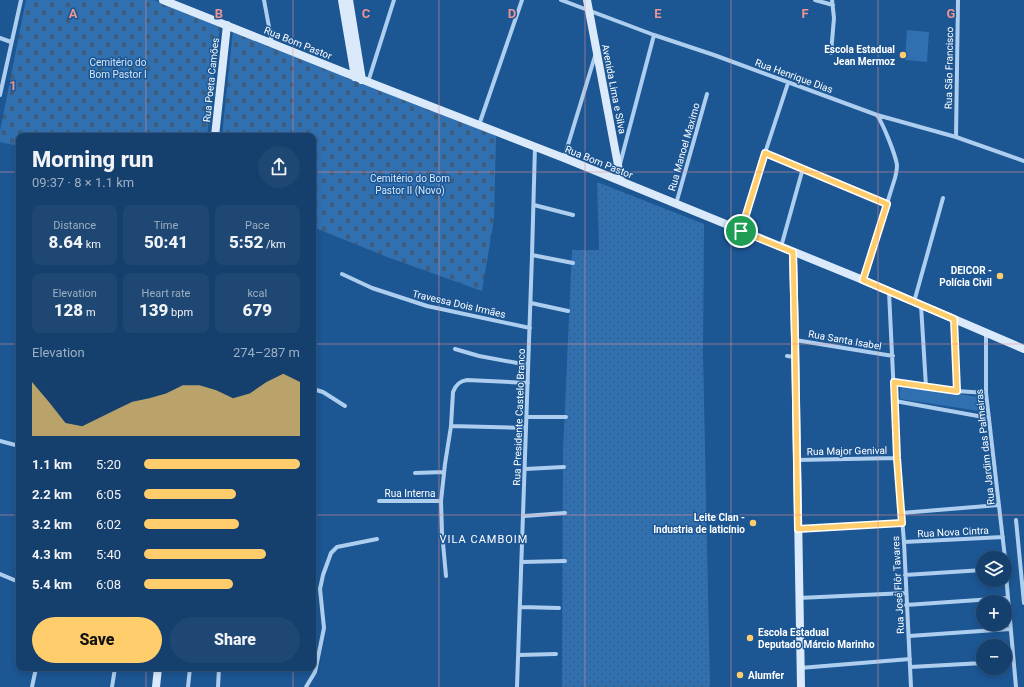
<!DOCTYPE html>
<meta charset="utf-8">
<style>
body{margin:0;font-family:Roboto,sans-serif;background:#1e4773;color:#f1f3f6;height:100vh;display:flex;flex-direction:column;font-size:15px;white-space:nowrap}
*{box-sizing:border-box;margin:0}
p{font-size:13px;color:#9dafc2}
.icon{flex:none;width:22px;height:22px;fill:none;stroke:currentColor;stroke-width:2;stroke-linecap:round;stroke-linejoin:round}
.map{position:relative;flex:1;overflow:hidden}
.drawer{position:absolute;left:16px;top:133px;width:300px;height:538px;display:flex;flex-direction:column;background:#15406e;border-radius:8px;box-shadow:0 2px 6px #0003,0 0 0 1px #345981}
.drawer>*{flex:none}
.fabs{position:absolute;left:976px;top:551px;display:grid;gap:8px}
.fabs a{display:grid;place-items:center;width:36px;height:36px;border-radius:50%;background:#15406e;box-shadow:0 2px 6px #0003,0 0 0 1px #345981;font-size:20px}
.pin{position:absolute;display:grid;place-items:center;width:34px;height:34px;color:#fff;margin:-17px;border:2px solid #fff;border-radius:50%;box-shadow:0 1px 4px #0007}
.round{display:grid;place-items:center;flex:none;width:42px;height:42px;border-radius:21px;background:#1e4773}
.summary{display:flex;align-items:center;justify-content:space-between;height:68px;padding:0 16px}
h1{font-size:22px;font-weight:800;line-height:30px}
.metrics{display:grid;grid-template-columns:repeat(3,1fr);gap:6px;height:68px;padding:4px 16px}
.metrics div{display:grid;align-content:center;border-radius:8px;background:#1e4773;text-align:center}
.metrics b{font-size:17px;font-weight:800}
.metrics small{font-size:11px;font-weight:400}
.metrics p{font-size:11px}
.chart{height:112px;padding:8px 16px}
.chart p{display:flex;justify-content:space-between}
.chart svg{width:100%;height:72px;margin-top:4px;fill:#ffcd6b;opacity:.7}
.action{display:flex;gap:8px;margin-top:auto;padding:8px 16px}
.action a{flex:1;height:46px;border-radius:24px;background:#ffcd6b;color:#111;font-size:16px;font-weight:800;line-height:46px;text-align:center}
.action a+a{background:#1e4773;color:#f1f3f6}
ul{padding:0 16px;list-style:none;font-size:13px}
li{display:grid;grid-template-columns:64px 48px 1fr;align-items:center;height:30px}
li i{height:10px;border-radius:5px;background:#ffcd6b}
.map>svg:first-child{display:block}
</style>
<div class="map">
<svg width="1024" height="687" viewBox="0 0 1024 687">
<defs>
<pattern id="grass-dots" width="8" height="8" patternUnits="userSpaceOnUse"><rect width="8" height="8" fill="#3070b1"/><path d="M2 2h.1M6 6h.1" fill="none" stroke="#3f5c79" stroke-width="1.8" stroke-linecap="round"/></pattern>
<pattern id="cemetery-stones" width="16" height="16" patternUnits="userSpaceOnUse"><rect width="16" height="16" fill="#3070b1"/><path d="M2 7V4a2 2 0 0 1 4 0v3zM10 15v-3a2 2 0 0 1 4 0v3z" fill="#3f5c79"/></pattern>
</defs>
<rect width="100%" height="100%" fill="#1c5693"/>
<!-- grass -->
<path fill="url(#grass-dots)" d="M597,182L704,224L703,353L710,687H562L563,451L572,250H599Z"/>
<!-- cemetery -->
<path fill="url(#cemetery-stones)" d="M26,0H154L220,27L207,136H19V146L0,142V131Z
M233,30L496,136L494,219L482,291L387,257L313,227V136H222Z"/>
<!-- park -->
<path fill="#3070b1" d="M907,30L929,32L927,62L905,60Z
M900,385L985,398L986,412L900,399Z"/>
<g fill="none" stroke-linecap="round" stroke-linejoin="round">
<!-- street -->
<path stroke="#adceef" stroke-width="4" d="M264,0L272,43
M561,0L654,35L714,55L877,115L956,137L1024,161
M815,0L833,5
M0,38L11,42
M831,53L834,18L832,0
M368,82L394,0
M0,95L21,0
M479,125L522,0
M956,137L958,0
M765,153L887,204
M564,158L595,56
M620,164L654,35
M676,204L707,94
M534,205L573,215
M741,231L765,153L788,83
M781,247L803,168
M532,255L573,263
M342,274L372,288L427,306L530,328
M863,280L895,178C896,174 897,170 897,165C895,153 883,124 877,115
M889,292L897,458L904,542L911,687
M914,302L943,198
M531,303L568,311
M921,305L926,387
M954,320L957,391
M986,334V393L1005,558
M795,340L893,356
M455,349L479,356L528,365
M787,356L795,357
M894,382L957,391L986,393
M313,389L323,392L345,406
M895,401L989,418
M527,417H566
M451,426L526,428
M0,441L19,446
M797,460L897,458
M525,469L564,467
M415,473L444,472
M379,501H441
M901,513L999,505
M524,516L565,513
M1016,520L1024,603
M798,529L902,523
M904,542L1003,537
M522,562L565,561
M1005,564L1016,687
M0,574L19,582
M905,575L983,570
M446,576L442,532L441,501L445,464L451,426L453,392C456,384 460,381 467,380L528,383
M799,598L906,593
M906,605L1007,598
M520,607L559,608
M909,636L1010,629
M519,655L556,654
M1005,661H1013
M910,667L983,663
M800,668L910,659
M32,687L36,668
M112,687L115,668
M188,687L190,668
M218,687L219,668
M306,687L315,672L324,628L320,589L323,575L331,553L337,547L377,539
M517,687L532,255L535,146"/>
<!-- secondary -->
<path stroke="#dbeafb" stroke-width="8" d="M163,0L376,85L564,158L863,280L1024,349
M342,0L355,77
M349,0L362,80
M587,0L621,181
M215,136L227,25
M793,252L795,340L801,687
M156,687L158,668"/>
</g>
<g fill="none" stroke-linecap="round" stroke-linejoin="round">
<defs>
<path id="route" d="M765,153L887,204L863,280L954,319L957,391L894,382L897,458L902,523L798,529L795,340L793,252L741,231Z"/>
</defs>
<!-- route casing -->
<use href="#route" stroke="#fff" stroke-width="8"/>
<!-- route -->
<use href="#route" stroke="#ffcd6b" stroke-width="5"/>
</g>
<!-- grid -->
<path fill="none" stroke="#ea9494" stroke-width="1" stroke-opacity="0.55" d="M146,0V136M293,0V136M439,0V687M585,0V687M731,0V687M878,0V687M0,172H19M313,172H1024M0,344H19M313,344H1024M0,515H19M313,515H1024M146,668V687M293,668V687"/>
<!-- markers -->
<g fill="#ffcd6b" stroke="#1c5693" stroke-width="1.5">
<circle cx="903" cy="55" r="4"/>
<circle cx="1000" cy="276" r="4"/>
<circle cx="753" cy="523" r="4"/>
<circle cx="750" cy="638" r="4"/>
<circle cx="740" cy="675" r="4"/>
</g>
<g text-anchor="middle" dominant-baseline="central" stroke-width="3" stroke-linejoin="round" paint-order="stroke">
<!-- street labels -->
<g font-size="10" fill="#fff" stroke="#1c5693">
<text transform="translate(298 43) rotate(22)">Rua Bom Pastor</text>
<text transform="translate(949 68) rotate(-89)">Rua São Francisco</text>
<text transform="translate(794 76) rotate(20)">Rua Henrique Dias</text>
<text transform="translate(211 80) rotate(-84)">Rua Poeta Camões</text>
<text transform="translate(614 89) rotate(79)">Avenida Lima e Silva</text>
<text transform="translate(684 147) rotate(-74)">Rua Manoel Maximo</text>
<text transform="translate(599 162) rotate(22)">Rua Bom Pastor</text>
<text transform="translate(459 304) rotate(13)">Travessa Dois Irmães</text>
<text transform="translate(845 340) rotate(10)">Rua Santa Isabel</text>
<text transform="translate(519 417) rotate(-88)">Rua Presidente Castelo Branco</text>
<text transform="translate(985 447) rotate(-96)">Rua Jardim das Palmeiras</text>
<text transform="translate(847 451) rotate(-1)">Rua Major Genival</text>
<text x="410" y="493">Rua Interna</text>
<text transform="translate(953 532) rotate(-3)">Rua Nova Cintra</text>
<text transform="translate(898 585) rotate(-93)">Rua José Flôr Tavares</text>
</g>
<!-- poi labels -->
<g font-size="10" font-weight="bold" fill="#fff" stroke="#1c5693" text-anchor="end">
<text x="895" y="49">Escola Estadual<tspan x="895" dy="12">Jean Mermoz</tspan></text>
<text x="992" y="270">DEICOR -<tspan x="992" dy="12">Polícia Civil</tspan></text>
<text x="745" y="517">Leite Clan -<tspan x="745" dy="12">Industria de laticínio</tspan></text>
<text x="758" y="632" text-anchor="start">Escola Estadual<tspan x="758" dy="12">Deputado Márcio Marinho</tspan></text>
<text x="748" y="675" text-anchor="start">Alumfer</text>
</g>
<!-- park labels -->
<g font-size="10" fill="#d4e7fb" stroke="#1c5693">
<text x="118" y="62">Cemitério do<tspan x="118" dy="12">Bom Pastor I</tspan></text>
<text x="410" y="178">Cemitério do Bom<tspan x="410" dy="12">Pastor II (Novo)</tspan></text>
</g>
<!-- neighbourhood labels -->
<g font-size="11" letter-spacing="1" fill="#fff" stroke="#1c5693">
<text x="484" y="539">VILA CAMBOIM</text>
</g>
</g>
<g font-size="13" text-anchor="middle" font-weight="bold" fill="#ea9494" stroke="#1c5693" stroke-width="3" stroke-linejoin="round" paint-order="stroke">
<text x="73" y="18">A</text>
<text x="219" y="18">B</text>
<text x="366" y="18">C</text>
<text x="512" y="18">D</text>
<text x="658" y="18">E</text>
<text x="805" y="18">F</text>
<text x="951" y="18">G</text>
<text x="13" y="90">1</text>
</g>
</svg>
<div class="fabs">
<a><svg class="icon" aria-label="layers" viewBox="0 0 24 24"><path d="M12 4l9 5-9 5-9-5zM3 14l9 5 9-5"/></svg></a>
<a>+</a>
<a>−</a>
</div>
<div class="pin" style="left:741px;top:231px;background:#1e9e55"><svg class="icon" aria-label="arrive" viewBox="0 0 24 24"><path d="M6 21V4h12l-3 4 3 4H6"/></svg></div>
<section class="drawer">
<div class="summary"><div><h1>Morning run</h1><p>09:37 · 8 × 1.1 km</p></div><a class="round"><svg class="icon" aria-label="share" viewBox="0 0 24 24"><path d="M12 15V3M7 8l5-5 5 5M5 13v7h14v-7"/></svg></a></div>
<div class="metrics">
<div><p>Distance</p><b>8.64<small> km</small></b></div>
<div><p>Time</p><b>50:41</b></div>
<div><p>Pace</p><b>5:52<small> /km</small></b></div>
</div>
<div class="metrics">
<div><p>Elevation</p><b>128<small> m</small></b></div>
<div><p>Heart rate</p><b>139<small> bpm</small></b></div>
<div><p>kcal</p><b>679</b></div>
</div>
<div class="chart"><p><span>Elevation</span>274–287 m</p>
<svg viewBox="0 0 160 44" preserveAspectRatio="none"><path d="M0 44V11L10 23L20 36L30 38L40 33L50 28L60 23L70 21L80 18L90 13L100 13L110 16L120 21L130 18L140 11L150 6L160 11V44z"/></svg>
</div>
<ul>
<li><b>1.1 km</b>5:20<i style="width:100%"></i></li>
<li><b>2.2 km</b>6:05<i style="width:59%"></i></li>
<li><b>3.2 km</b>6:02<i style="width:61%"></i></li>
<li><b>4.3 km</b>5:40<i style="width:78%"></i></li>
<li><b>5.4 km</b>6:08<i style="width:57%"></i></li>
</ul>
<div class="action"><a>Save</a><a>Share</a></div>
</section>
</div>
